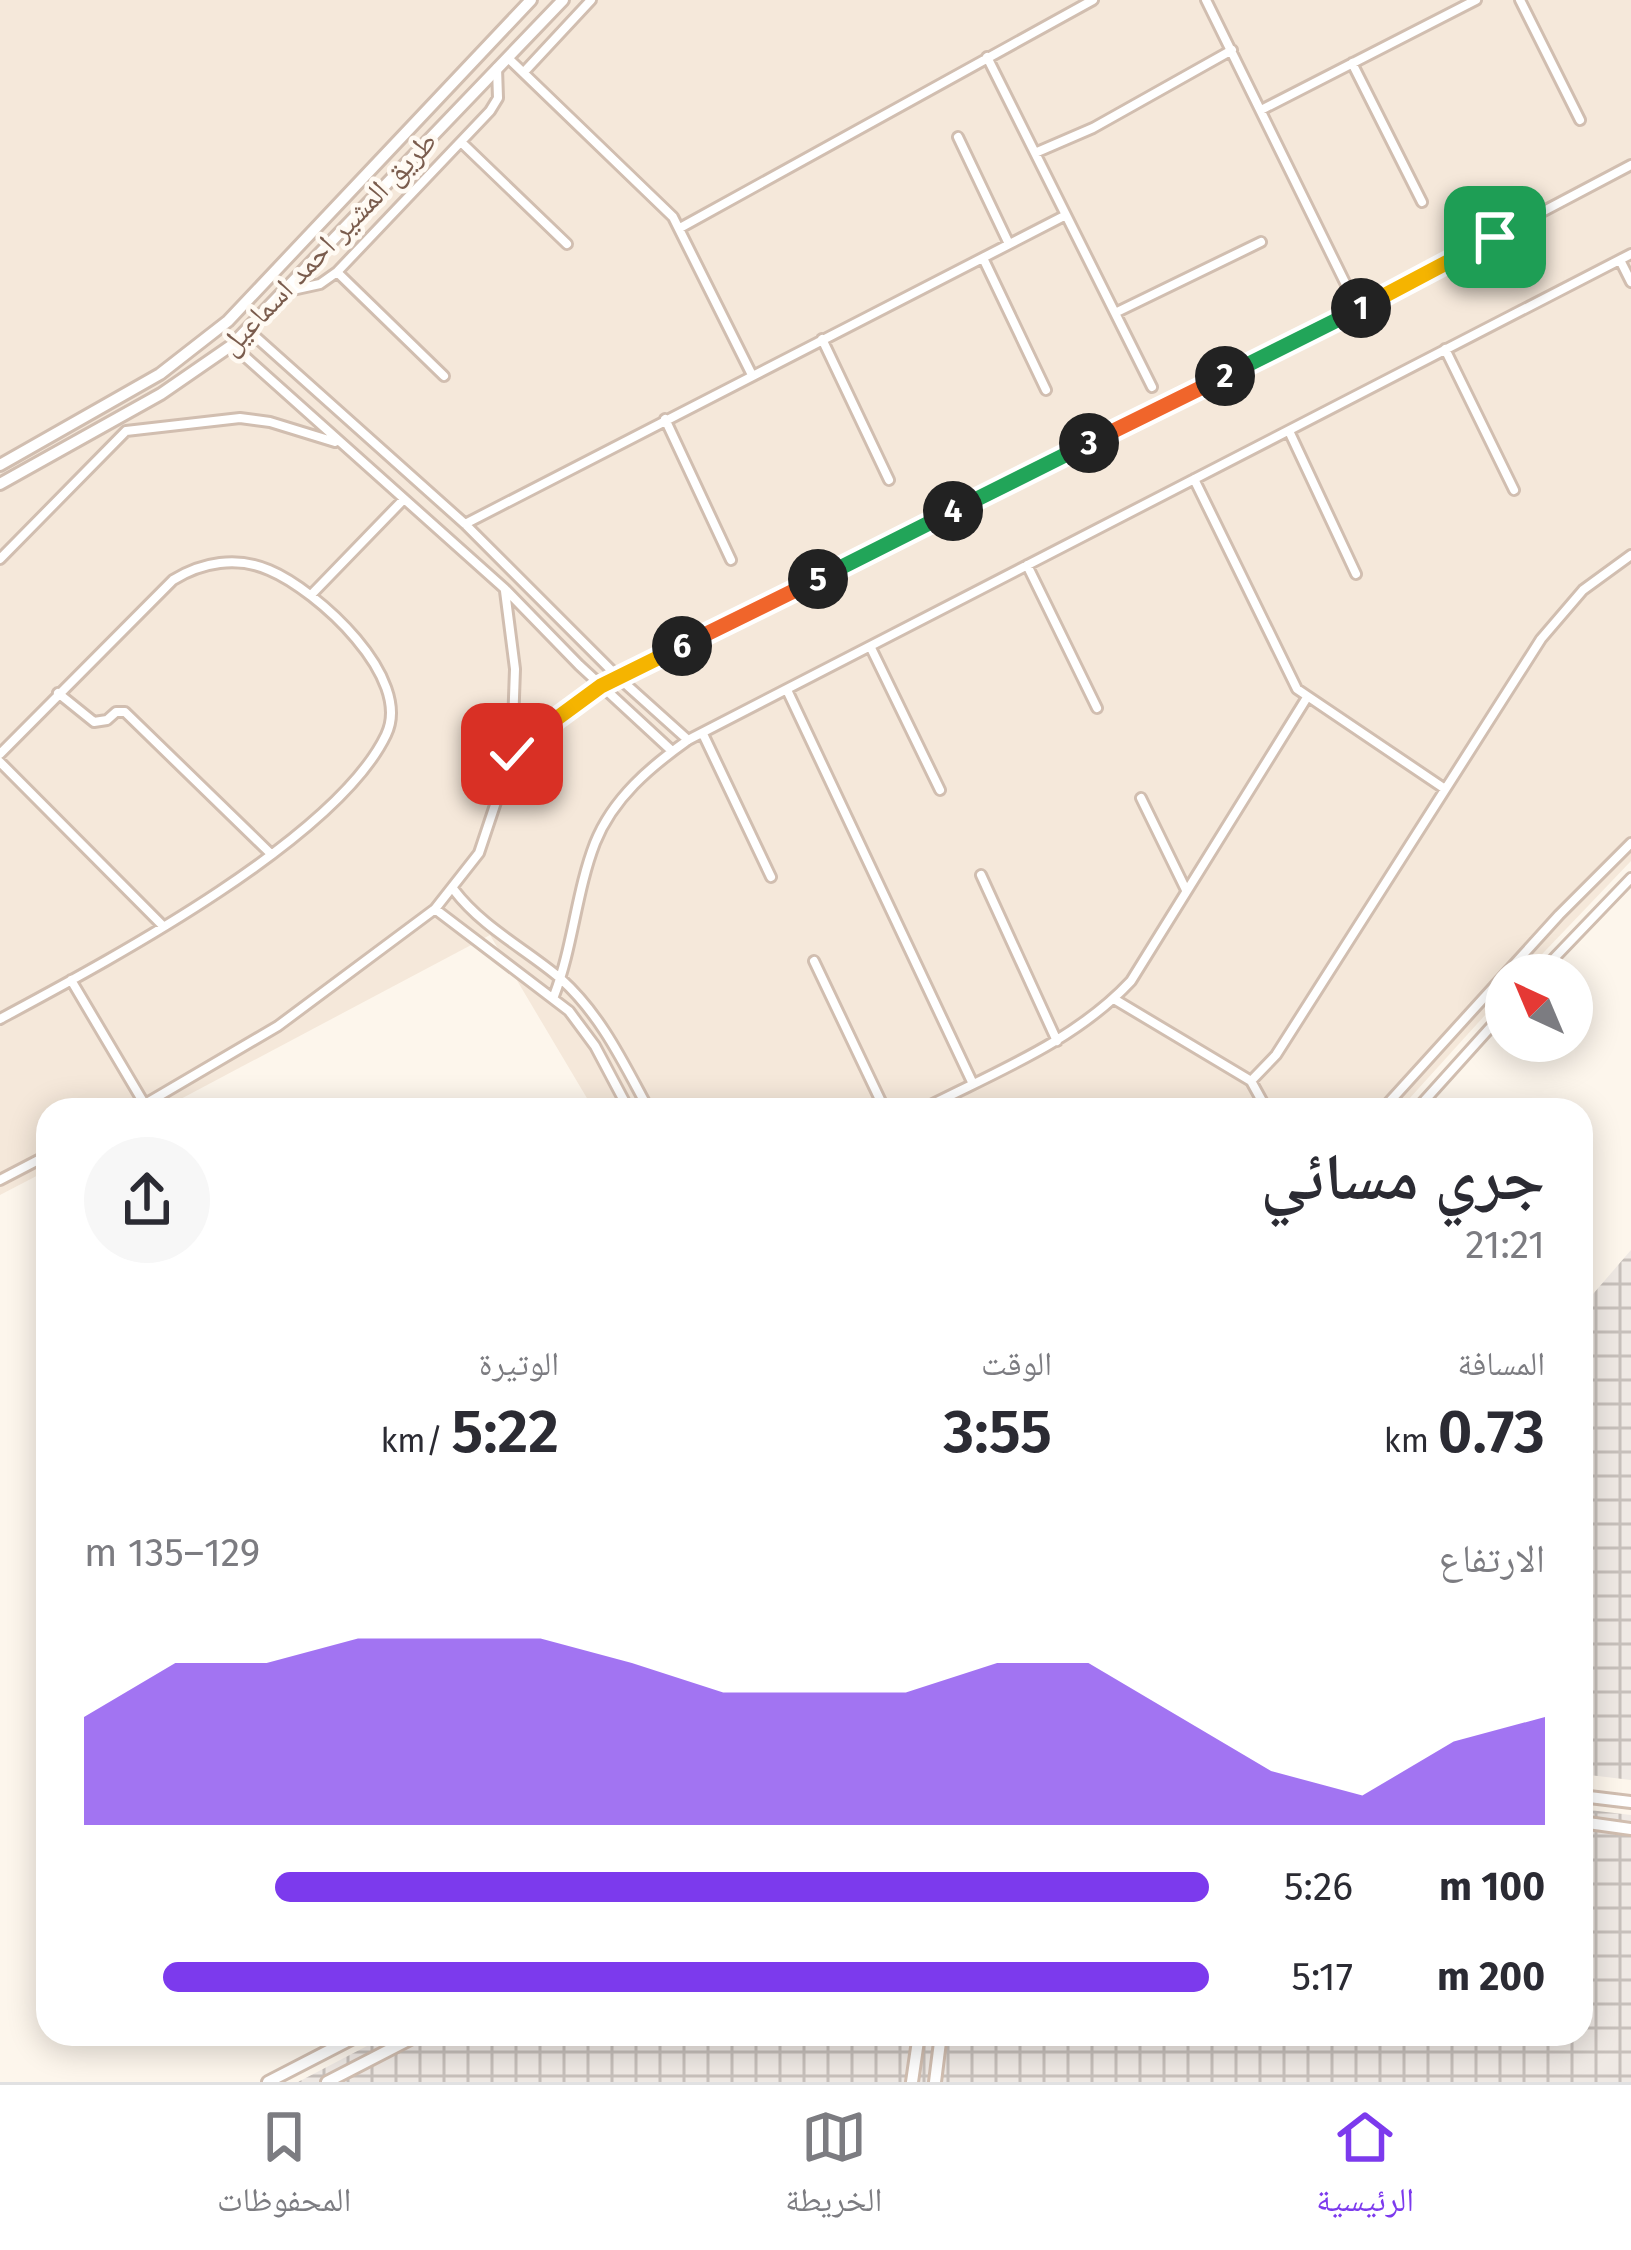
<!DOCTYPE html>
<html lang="ar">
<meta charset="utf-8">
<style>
body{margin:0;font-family:"Fira Sans","Noto Naskh Arabic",sans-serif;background:#f7f7f7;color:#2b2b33;direction:rtl;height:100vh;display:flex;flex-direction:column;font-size:45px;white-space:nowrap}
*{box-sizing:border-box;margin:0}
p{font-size:39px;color:#7c7c81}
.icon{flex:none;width:66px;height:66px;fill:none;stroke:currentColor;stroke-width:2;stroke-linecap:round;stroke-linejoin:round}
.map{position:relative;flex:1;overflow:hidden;direction:ltr}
.details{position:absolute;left:36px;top:1098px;width:1557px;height:948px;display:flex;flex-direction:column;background:#fff;border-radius:36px;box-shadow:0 6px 30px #0003;direction:rtl}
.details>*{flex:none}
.needle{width:78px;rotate:316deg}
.tools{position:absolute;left:1485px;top:954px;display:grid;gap:24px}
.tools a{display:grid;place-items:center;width:108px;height:108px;border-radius:50%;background:#fff;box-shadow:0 6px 30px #0003;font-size:60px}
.pin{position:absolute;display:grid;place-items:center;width:102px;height:102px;color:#fff;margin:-51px;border-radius:24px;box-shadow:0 6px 18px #0006}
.km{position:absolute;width:60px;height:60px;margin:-30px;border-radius:50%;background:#222;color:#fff;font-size:33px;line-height:60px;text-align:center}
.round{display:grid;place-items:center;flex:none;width:126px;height:126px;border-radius:63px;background:#f7f7f7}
.overview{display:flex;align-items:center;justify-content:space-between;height:204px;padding:0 48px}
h1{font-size:66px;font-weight:600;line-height:90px}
.metrics{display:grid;grid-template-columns:repeat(3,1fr);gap:18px;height:204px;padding:12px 48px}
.metrics div{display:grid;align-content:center}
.metrics b{font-size:60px;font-weight:600}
.metrics small{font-size:33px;font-weight:400}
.metrics p{font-size:33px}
.chart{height:336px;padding:24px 48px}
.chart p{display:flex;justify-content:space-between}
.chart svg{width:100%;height:216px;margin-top:12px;fill:#7c3aed;opacity:.7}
ul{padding:0 48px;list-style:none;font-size:39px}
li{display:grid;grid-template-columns:192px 144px 1fr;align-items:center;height:90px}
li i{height:30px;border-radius:15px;background:#7c3aed}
.tabs{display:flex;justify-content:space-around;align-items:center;height:168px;border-top:3px solid #e1e1e2;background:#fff;font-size:33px;color:#7c7c81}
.tabs a{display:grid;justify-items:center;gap:6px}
.tabs .on{color:#7c3aed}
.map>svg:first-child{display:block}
</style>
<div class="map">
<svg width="1631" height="2082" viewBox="0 0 1631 2082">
<defs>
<pattern id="industrial-grid" width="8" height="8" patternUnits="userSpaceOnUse" patternTransform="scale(3)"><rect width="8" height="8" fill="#efe9e4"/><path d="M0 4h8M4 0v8" fill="none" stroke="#c7c0bb"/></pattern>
</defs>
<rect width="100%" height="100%" fill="#fdf6ec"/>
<!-- residential -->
<path fill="#f5e8da" d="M0,0H1631V861L1522,975H1506V992L1399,1110H594L490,935L160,1110H48V1170L0,1195Z"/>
<!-- industrial -->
<path fill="url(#industrial-grid)" d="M1631,1250V1780L1581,1774V1308Z
M1581,1809L1631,1815V2082H298L390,2034H1581Z"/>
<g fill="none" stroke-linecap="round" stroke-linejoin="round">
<defs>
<path id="minor" d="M1206,0L1358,309
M1520,0L1580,120
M987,57L1152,387
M508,58L673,217L752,375
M1352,63L1422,202
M524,72L591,0
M1261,110L1476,0
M958,137L1009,244
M461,142L567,244
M1035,153L1093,128L1232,50
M680,228L1093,0
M983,258L1046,390
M1620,260L1631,282
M337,272L444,376
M288,291L320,284L337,272L490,111L498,98L497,68
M1115,313L1261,242
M248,330L465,524L619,678L688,740
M822,339L889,480
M232,345L505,589L579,665L672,751
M1445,349L1514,490
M665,419L731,560
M1289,431L1356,574
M1194,479L1297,689L1445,789
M465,524L1066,215
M0,559L126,431L240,418L270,422L335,442
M1027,565L1097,708
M505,591L515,669L512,754
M311,595L404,499
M871,648L940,790
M787,690L973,1084
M58,693L94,722L107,720L116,712H125L270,853
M703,734L771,877
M0,754L173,580C202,562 237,556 269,570C317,590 414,678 386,735C335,841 104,963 0,1019
M0,762L163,926
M1141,798L1186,890
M981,875L1057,1041
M454,890C483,928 526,949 561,979C601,1015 624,1064 649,1110
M435,909L569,1011L595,1046L629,1110
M814,961L885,1110
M1538,975L1631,878
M71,980L145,1105
M554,996C573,947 576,892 595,843C613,798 650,767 688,740L1631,254
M1114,999L1251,1081L1267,1110
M1251,1081L1276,1055L1541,639L1583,590L1631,555
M135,1110L278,1026L435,909L479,853L512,754L601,686L1358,309L1631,165
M921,1110C995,1072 1074,1042 1131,981L1306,699
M1382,1110L1559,915L1631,843
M1416,1110L1506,1010
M0,1180L48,1155"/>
<path id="tertiary" d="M0,465L160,374L228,321L531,0
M0,484L161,394L232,345L563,0
M1581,1796L1631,1802
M1581,1822L1631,1829
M268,2082L361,2034
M327,2082L420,2034
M912,2082L919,2034
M935,2082L941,2034"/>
</defs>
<!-- minor casing -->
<use href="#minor" stroke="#d1beb0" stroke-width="14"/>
<!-- tertiary casing -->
<use href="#tertiary" stroke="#d1beb0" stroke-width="16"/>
<!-- minor -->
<use href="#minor" stroke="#fff" stroke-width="8"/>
<!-- tertiary -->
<use href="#tertiary" stroke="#fff" stroke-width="10"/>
</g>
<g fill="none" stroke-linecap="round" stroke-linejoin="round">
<defs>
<path id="split-1" d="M1361,308L1495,237"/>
<path id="split-2" d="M1225,376L1361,308"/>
<path id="split-3" d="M1089,443L1225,376"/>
<path id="split-4" d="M953,511L1089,443"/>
<path id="split-5" d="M818,579L953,511"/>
<path id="split-6" d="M682,646L818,579"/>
<path id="split-7" d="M552,722L601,686L682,646"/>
<path id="split-8" d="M512,754L552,722"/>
</defs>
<!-- split-1 casing -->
<use href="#split-1" stroke="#fff" stroke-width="24"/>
<!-- split-2 casing -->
<use href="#split-2" stroke="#fff" stroke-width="24"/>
<!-- split-3 casing -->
<use href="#split-3" stroke="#fff" stroke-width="24"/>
<!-- split-4 casing -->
<use href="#split-4" stroke="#fff" stroke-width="24"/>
<!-- split-5 casing -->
<use href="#split-5" stroke="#fff" stroke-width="24"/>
<!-- split-6 casing -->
<use href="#split-6" stroke="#fff" stroke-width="24"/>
<!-- split-7 casing -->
<use href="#split-7" stroke="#fff" stroke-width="24"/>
<!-- split-8 casing -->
<use href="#split-8" stroke="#fff" stroke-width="24"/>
<!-- split-1 -->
<use href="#split-1" stroke="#f5b400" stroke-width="15"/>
<!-- split-2 -->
<use href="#split-2" stroke="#22a559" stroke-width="15"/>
<!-- split-3 -->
<use href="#split-3" stroke="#f0652b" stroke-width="15"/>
<!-- split-4 -->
<use href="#split-4" stroke="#22a559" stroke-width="15"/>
<!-- split-5 -->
<use href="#split-5" stroke="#22a559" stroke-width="15"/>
<!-- split-6 -->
<use href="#split-6" stroke="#f0652b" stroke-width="15"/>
<!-- split-7 -->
<use href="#split-7" stroke="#f5b400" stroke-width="15"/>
<!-- split-8 -->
<use href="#split-8" stroke="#f5b400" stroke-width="15"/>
</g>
<g text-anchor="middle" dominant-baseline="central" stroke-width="9" stroke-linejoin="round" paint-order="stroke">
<!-- street labels -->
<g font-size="30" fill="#7a5c4d" stroke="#fffaf3">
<text transform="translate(328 243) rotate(-46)">طريق المشير احمد اسماعيل</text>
</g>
</g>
</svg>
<div class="tools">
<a><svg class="needle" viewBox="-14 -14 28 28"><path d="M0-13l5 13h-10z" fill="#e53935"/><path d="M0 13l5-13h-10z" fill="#7c7c81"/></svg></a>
</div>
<div class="pin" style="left:1495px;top:237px;background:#1e9e55"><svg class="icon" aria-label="arrive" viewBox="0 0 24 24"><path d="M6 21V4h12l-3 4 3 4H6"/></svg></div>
<div class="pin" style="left:512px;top:754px;background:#d93025"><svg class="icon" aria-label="check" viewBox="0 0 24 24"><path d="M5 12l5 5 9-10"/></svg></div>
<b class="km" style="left:1361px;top:308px">1</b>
<b class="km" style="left:1225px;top:376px">2</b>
<b class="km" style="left:1089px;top:443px">3</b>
<b class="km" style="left:953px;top:511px">4</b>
<b class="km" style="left:818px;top:579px">5</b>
<b class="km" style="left:682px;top:646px">6</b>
<section class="details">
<div class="overview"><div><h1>جري مسائي</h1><p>21:21</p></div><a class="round"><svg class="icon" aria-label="share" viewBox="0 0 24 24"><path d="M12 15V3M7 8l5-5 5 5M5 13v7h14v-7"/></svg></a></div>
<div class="metrics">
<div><p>المسافة</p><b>0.73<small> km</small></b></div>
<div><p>الوقت</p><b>3:55</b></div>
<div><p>الوتيرة</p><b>5:22<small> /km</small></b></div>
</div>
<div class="chart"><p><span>الارتفاع</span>129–135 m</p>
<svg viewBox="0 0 160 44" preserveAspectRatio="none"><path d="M0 44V22L10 11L20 11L30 6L40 6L50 6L60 11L70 17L80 17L90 17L100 11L110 11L120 22L130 33L140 38L150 27L160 22V44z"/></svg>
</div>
<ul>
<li><b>100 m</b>5:26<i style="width:83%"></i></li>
<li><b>200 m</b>5:17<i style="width:93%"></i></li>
</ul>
</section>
</div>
<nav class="tabs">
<a class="on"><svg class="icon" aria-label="home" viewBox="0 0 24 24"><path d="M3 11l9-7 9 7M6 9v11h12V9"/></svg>الرئيسية</a>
<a><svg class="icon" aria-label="map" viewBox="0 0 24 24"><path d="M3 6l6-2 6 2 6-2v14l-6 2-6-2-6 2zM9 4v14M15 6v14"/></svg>الخريطة</a>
<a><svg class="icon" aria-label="saved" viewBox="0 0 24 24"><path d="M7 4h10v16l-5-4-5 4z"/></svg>المحفوظات</a>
</nav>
